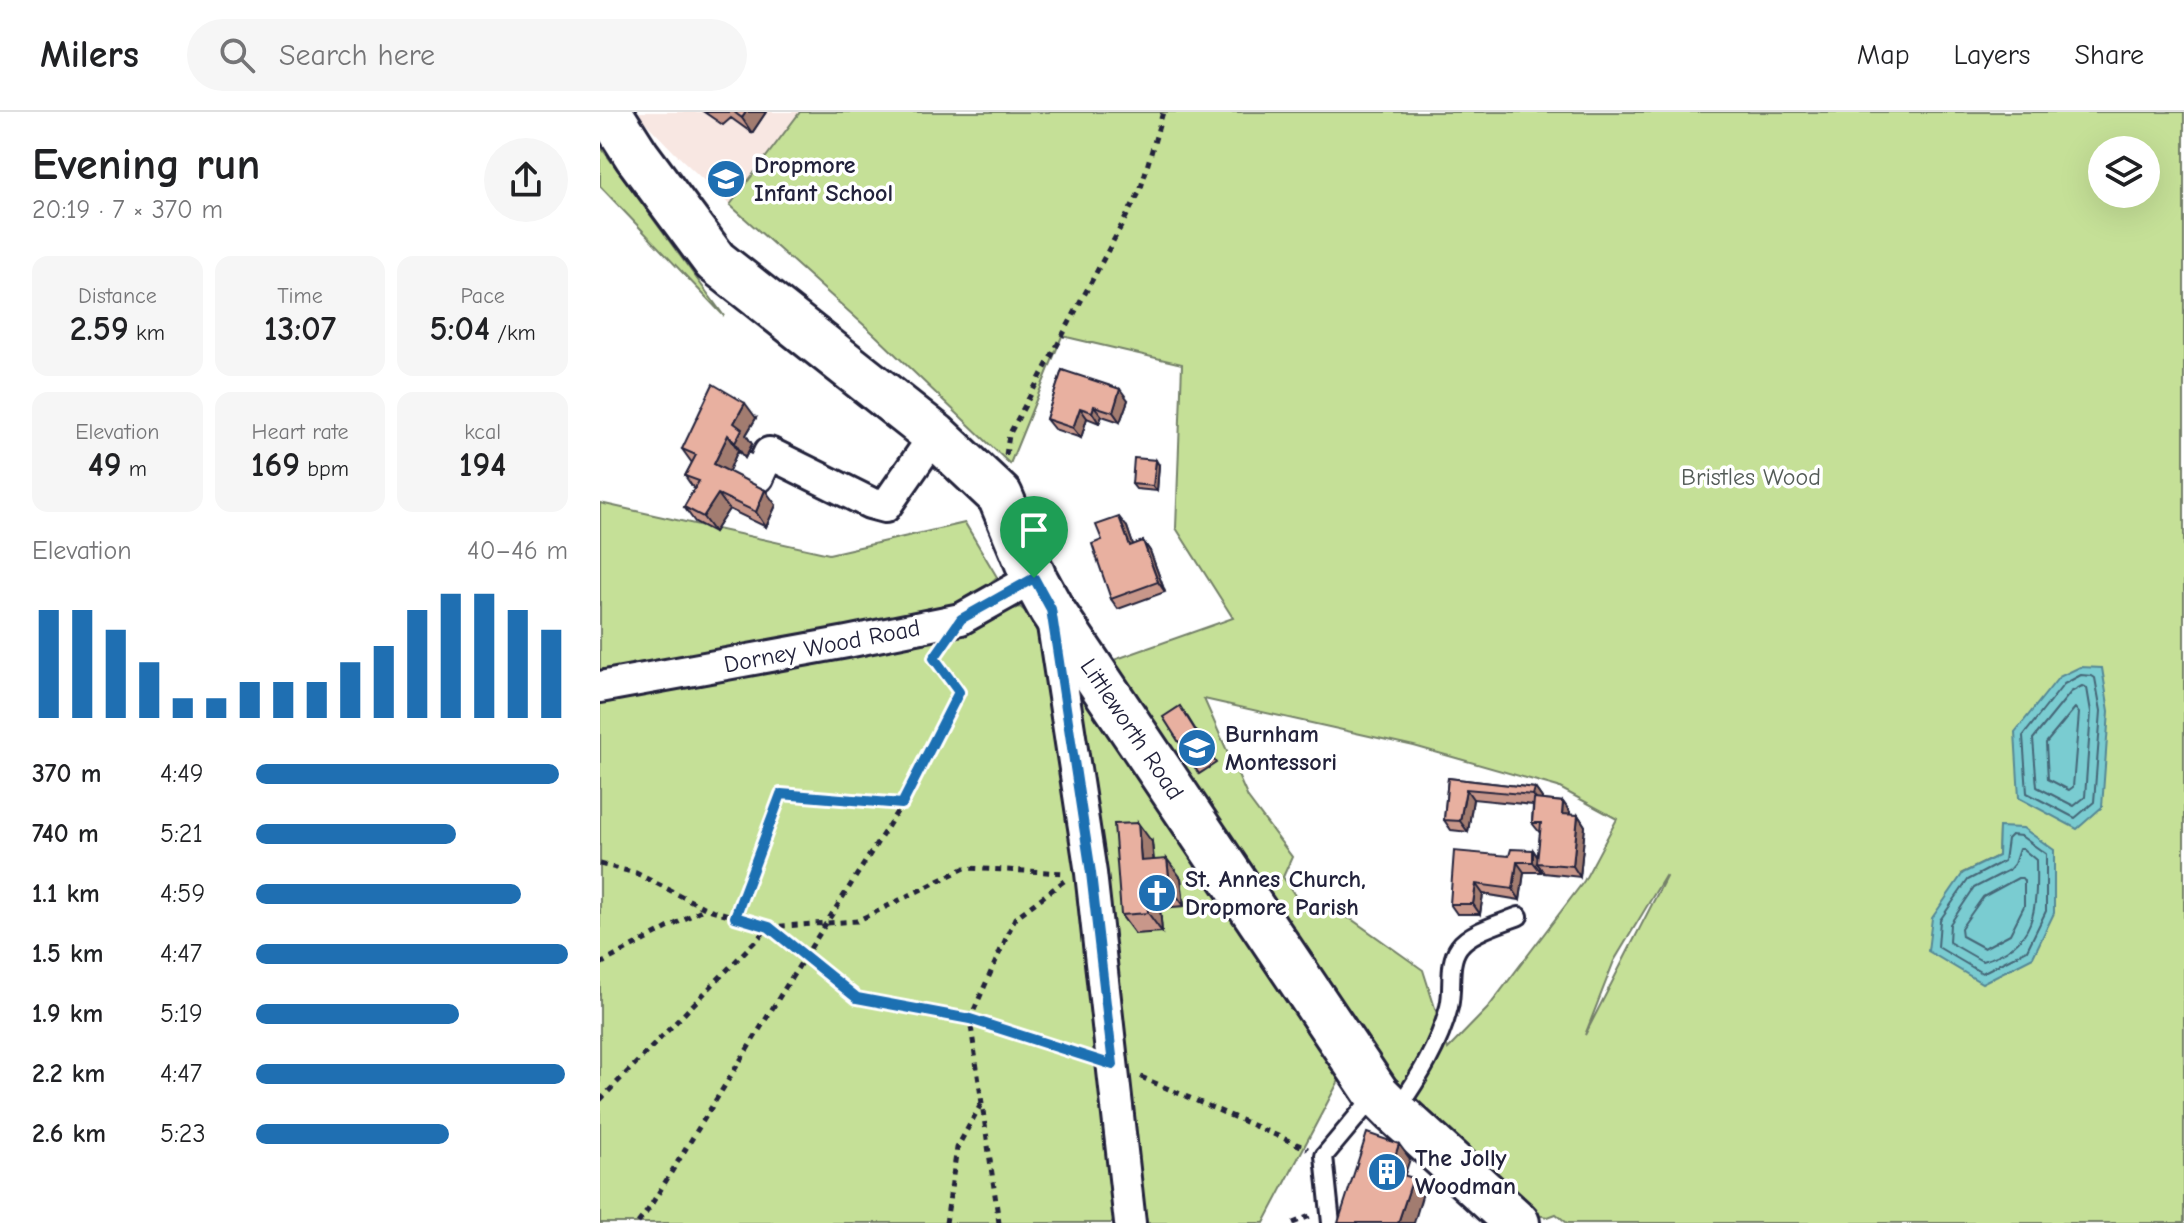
<!DOCTYPE html>
<meta charset="utf-8">
<style>
body{margin:0;font-family:"Comic Neue",sans-serif;background:#f6f6f6;color:#202124;height:100vh;display:flex;flex-direction:column;font-size:30px;white-space:nowrap}
*{box-sizing:border-box;margin:0}
p{font-size:26px;color:#757577}
.icon{flex:none;width:44px;height:44px;fill:none;stroke:currentColor;stroke-width:2;stroke-linecap:round;stroke-linejoin:round}
.map{position:relative;flex:1;overflow:hidden}
.details{display:flex;flex-direction:column;background:#fff;width:600px}
.details>*{flex:none}
.buttons{position:absolute;left:1488px;top:24px;display:grid;gap:16px}
.buttons a{display:grid;place-items:center;width:72px;height:72px;border-radius:50%;background:#fff;box-shadow:0 8px 32px #0002;font-size:40px}
.pin{position:absolute;display:grid;place-items:center;width:68px;height:68px;color:#fff;margin:-82px -34px;border-radius:50% 50% 50% 0;rotate:-45deg;box-shadow:0 0 8px #0007}
.pin .icon{rotate:45deg}
.round{display:grid;place-items:center;flex:none;width:84px;height:84px;border-radius:42px;background:#f6f6f6}
.summary{display:flex;align-items:center;justify-content:space-between;height:136px;padding:0 32px}
h1{font-size:44px;font-weight:600;line-height:60px}
.figures{display:grid;grid-template-columns:repeat(3,1fr);gap:12px;height:136px;padding:8px 32px}
.figures div{display:grid;align-content:center;border-radius:16px;background:#f6f6f6;text-align:center}
.figures b{font-size:34px;font-weight:600}
.figures small{font-size:22px;font-weight:400}
.figures p{font-size:22px}
.chart{height:224px;padding:16px 32px}
.chart p{display:flex;justify-content:space-between}
.chart svg{width:100%;height:144px;margin-top:8px;stroke:#1f6fb2;stroke-width:6}
ul{padding:0 32px;list-style:none;font-size:26px}
li{display:grid;grid-template-columns:128px 96px 1fr;align-items:center;height:60px}
li i{height:20px;border-radius:10px;background:#1f6fb2}
header{display:flex;align-items:center;gap:48px;box-sizing:border-box;height:112px;padding:0 40px;background:#fff;border-bottom:2px solid #e0e0e0}
header strong{font-size:38px}
nav{display:flex;gap:44px;margin-inline-start:auto;font-size:28px}
.search{width:560px;height:72px;background:#f6f6f6;display:flex;align-items:center;gap:20px;box-sizing:border-box;padding:0 28px;border-radius:44px;color:#757577;font-size:30px}
main{display:flex;flex:1;min-height:0}
.map>svg:first-child{display:block}
</style>
<header>
<strong>Milers</strong>
<div class="search"><svg class="icon" aria-label="search" viewBox="0 0 24 24"><circle cx="10" cy="10" r="6"/><path d="M15 15l6 6"/></svg>Search here</div>
<nav><a>Map</a><a>Layers</a><a>Share</a></nav>
</header>
<main>
<section class="details">
<div class="summary"><div><h1>Evening run</h1><p>20:19 · 7 × 370 m</p></div><a class="round"><svg class="icon" aria-label="share" viewBox="0 0 24 24"><path d="M12 15V3M7 8l5-5 5 5M5 13v7h14v-7"/></svg></a></div>
<div class="figures">
<div><p>Distance</p><b>2.59<small> km</small></b></div>
<div><p>Time</p><b>13:07</b></div>
<div><p>Pace</p><b>5:04<small> /km</small></b></div>
</div>
<div class="figures">
<div><p>Elevation</p><b>49<small> m</small></b></div>
<div><p>Heart rate</p><b>169<small> bpm</small></b></div>
<div><p>kcal</p><b>194</b></div>
</div>
<div class="chart"><p><span>Elevation</span>40–46 m</p>
<svg viewBox="0 0 160 44" preserveAspectRatio="none"><path d="M5 44V11M15 44V11M25 44V17M35 44V27M45 44V38M55 44V38M65 44V33M75 44V33M85 44V33M95 44V27M105 44V22M115 44V11M125 44V6M135 44V6M145 44V11M155 44V17"/></svg>
</div>
<ul>
<li><b>370 m</b>4:49<i style="width:97%"></i></li>
<li><b>740 m</b>5:21<i style="width:64%"></i></li>
<li><b>1.1 km</b>4:59<i style="width:85%"></i></li>
<li><b>1.5 km</b>4:47<i style="width:100%"></i></li>
<li><b>1.9 km</b>5:19<i style="width:65%"></i></li>
<li><b>2.2 km</b>4:47<i style="width:99%"></i></li>
<li><b>2.6 km</b>5:23<i style="width:62%"></i></li>
</ul>
</section>
<div class="map">
<svg width="1584" height="1111" viewBox="0 0 1584 1111">
<rect width="100%" height="100%" fill="#fff"/>
<filter id="ink" filterUnits="userSpaceOnUse"><feTurbulence type="fractalNoise" baseFrequency=".0125" numOctaves="2"/><feDisplacementMap in="SourceGraphic" scale="16" xChannelSelector="R" yChannelSelector="G"/><feConvolveMatrix kernelMatrix="1 2 1 2 8 2 1 2 1" color-interpolation-filters="sRGB"/></filter>
<g filter="url(#ink)">
<!-- built -->
<path fill="#f8e7e2" d="M39,0H200L130,93L75,41L43,8Z"/>
<!-- green -->
<path fill="#c5e097" stroke="#748169" stroke-width="2" fill-rule="evenodd" d="M200,0H1584V1111H967L956,1102L948,1105L924,1101L808,1016L534,581L511,549L633,506L576,416L582,252L462,224L410,352L274,222L130,93ZM1502,38H1546V82H1502ZM604,587L814,634L958,675L1017,707L984,769L887,897L848,937L823,858L751,807L696,785L683,765L692,745L648,686ZM1399,716L1433,845L1362,761L1398,744ZM1065,764L1066,765L985,923L1014,849Z
M0,34L124,204L0,74Z
M0,391L229,442L365,411L397,465L365,493L0,564Z
M420,495L446,517L519,1111H0V585L298,531Z
M468,532L744,959L664,1111H538Z"/>
<!-- water -->
<path fill="#7accd1" stroke="#578895" stroke-width="2" d="M1480,555L1502,556L1509,599L1502,695L1477,717L1419,686L1415,620L1459,565Z
M1399,715L1423,716L1454,738V801L1433,845L1382,871L1328,839L1332,806L1363,761L1398,744Z"/>
<g fill="none" stroke-linecap="round" stroke-linejoin="round">
<!-- shore -->
<path stroke="#456677" stroke-width="2" d="M1481,563L1492,564L1495,566L1501,599L1494,690L1475,706L1427,681L1423,624L1464,572Z
M1482,574L1487,576L1491,600L1485,685L1474,694L1437,675L1433,627L1471,580Z
M1475,596L1479,601L1473,675L1469,678L1448,667L1446,631Z
M1411,723L1421,724L1446,742V799L1427,838L1382,861L1338,835L1340,808L1368,768L1404,749L1407,727Z
M1419,737H1423L1436,748C1437,797 1437,834 1382,849L1349,830L1350,812L1374,776L1409,758L1414,752Z
M1418,766H1422L1424,769V794L1410,822L1384,836L1362,824L1361,816L1383,785Z"/>
<defs>
<path id="lane" d="M796,999C818,967 839,934 849,895C854,875 847,852 859,835C869,820 902,811 919,804
M731,1111L724,1044L775,983"/>
<path id="street" d="M144,356L158,365L169,341L270,391L285,395L335,323
M452,507L491,761L530,1111
M0,575L247,530L361,507L434,466"/>
<path id="secondary" d="M9,0L37,44L115,149L335,323L400,384L434,466L451,497L777,982L795,1000L917,1111"/>
</defs>
<!-- lane casing -->
<use href="#lane" stroke="#22223b" stroke-width="22"/>
<!-- street casing -->
<use href="#street" stroke="#22223b" stroke-width="36"/>
<!-- secondary casing -->
<use href="#secondary" stroke="#22223b" stroke-width="50"/>
<!-- path -->
<path stroke="#22223b" stroke-width="5" stroke-dasharray="6 6" stroke-linecap="butt" d="M406,343L409,323L540,79L563,0
M0,752L36,761L105,796L169,815L257,809L365,756L466,761
M135,805L181,682L302,692
M169,815L257,886L370,907L483,943
M0,852L105,796
M541,965L708,1037
M0,988L169,815
M38,1111L48,1098L185,876L302,692L359,580L334,546L338,541
M346,1111L357,1036L381,992
M399,1111L370,907L415,806L464,769
M693,1111L710,1104"/>
<!-- lane -->
<use href="#lane" stroke="#fff" stroke-width="16"/>
<!-- street -->
<use href="#street" stroke="#fff" stroke-width="30"/>
<!-- secondary -->
<use href="#secondary" stroke="#fff" stroke-width="44"/>
</g>
<!-- wall -->
<path fill="#c8978a" stroke="#22223b" stroke-width="2" d="M104,0H166L152,21L131,6L123,13Z
M462,258L528,288L520,310L502,304L499,311L487,306L481,326L454,317L446,307Z
M156,306L146,323L152,332L145,346L138,338L128,360L176,393L166,415L129,397L114,420L95,410L84,395L94,377L85,364L92,351L82,337Z
M559,353L557,379L536,377L532,372Z
M527,415L533,433L543,429L550,439L565,480L518,497L511,487L502,428Z
M587,604L616,651L599,662L592,651Z
M848,666L935,676L942,686V688L963,690L970,700V703H978L985,714L980,765L944,761L940,755L941,760H924L920,788L883,782L880,802H857L850,792L909,744L933,738L938,745L940,721L932,711L933,693L873,687L868,720L851,718L844,708Z
M552,730L554,748L581,766L584,794L560,796L562,820L535,822L521,803Z"/>
<!-- shaded-wall -->
<path fill="#a27b70" stroke="#22223b" stroke-width="2" d="M146,0H166L152,21L142,6Z
M520,277L528,288L520,310L513,300Z
M145,291L156,306L146,323L152,332L145,346L135,331L134,311Z
M494,294L502,304L499,311L492,300Z
M480,296L487,306L481,326L473,316Z
M128,323L138,338L125,368L114,352Z
M556,348L559,353L557,379L553,374Z
M165,378L176,393L166,415L156,400Z
M118,382L129,397L114,420L103,405Z
M519,405L527,415L537,444L530,434Z
M543,429L550,439L565,480L558,470Z
M935,676L942,686L941,694L933,683Z
M866,677L873,687L868,720L860,709Z
M963,690L970,700L969,712L962,702Z
M978,703L985,714L980,765L973,754Z
M538,711L552,730L555,769L541,749Z
M933,738L940,749L937,751L940,755L941,760L933,750Z
M567,747L581,766L584,794L570,774Z
M917,750L924,760L920,788L913,777Z
M876,772L883,782L880,802L873,792Z
M546,776L560,796L562,820L548,801Z
M799,1032L810,1047L801,1074L790,1059Z
M813,1066L823,1081L814,1111H798Z"/>
<!-- building -->
<path fill="#e8b0a0" stroke="#22223b" stroke-width="2" d="M134,0H146L142,6Z
M462,258L520,277L513,300L494,294L492,300L480,296L473,316L446,307Z
M113,272L145,291L134,311L142,317L135,331L128,323L114,352L165,378L156,400L118,382L103,405L84,395L99,369L85,364L96,343L82,337Z
M534,346L556,348L553,374L532,372Z
M519,405L530,434L543,429L558,470L511,487L492,432L502,428L496,413Z
M580,594L609,640L592,651L563,605Z
M848,666L935,676L933,683L866,677L860,709L844,708Z
M934,687L963,690L962,702L978,703L973,754L937,751L941,711H932Z
M538,711L541,749L567,747L570,774L546,776L548,801L521,803L514,712Z
M911,737L933,738V750H917L913,777L876,772L873,792H850L854,739L909,744Z
M767,1021L799,1032L790,1059L813,1066L798,1111H738Z"/>
</g>
<g fill="none" stroke-linecap="round" stroke-linejoin="round" filter="url(#ink)">
<defs>
<path id="route" d="M434,466L451,497L491,761L513,953L370,907L257,886L169,815L135,805L181,682L302,692L359,580L334,546L361,507Z"/>
</defs>
<!-- route casing -->
<use href="#route" stroke="#fff" stroke-width="16"/>
<!-- route -->
<use href="#route" stroke="#1f6fb2" stroke-width="10"/>
</g>
<!-- icons -->
<defs>
<symbol id="school-disc" viewBox="-11 -11 22 22"><circle r="9.5" fill="#1f6fb2" stroke="#fff"/><path d="M0-5L7-2L0 1L-7-2ZM-4 1L0 2.5L4 1V4Q0 6-4 4Z" fill="#fff"/></symbol>
<symbol id="church-disc" viewBox="-11 -11 22 22"><circle r="9.5" fill="#1f6fb2" stroke="#fff"/><path d="M-1.2-6h2.4v3.5h3.3v2.4h-3.3V6h-2.4V-.1h-3.3v-2.4h3.3Z" fill="#fff"/></symbol>
<symbol id="building-disc" viewBox="-11 -11 22 22"><circle r="9.5" fill="#1f6fb2" stroke="#fff"/><path d="M-4-6H4V6H1V3H-1V6H-4ZM-2.5-4.3h1.7v1.8h-1.7ZM.8-4.3h1.7v1.8H.8ZM-2.5-1h1.7V.8h-1.7ZM.8-1h1.7V.8H.8Z" fill="#fff"/></symbol>
</defs>
<g fill-rule="evenodd">
<use href="#school-disc" x="104" y="45" width="44" height="44"/>
<use href="#school-disc" x="575" y="614" width="44" height="44"/>
<use href="#church-disc" x="535" y="759" width="44" height="44"/>
<use href="#building-disc" x="765" y="1038" width="44" height="44"/>
</g>
<g text-anchor="middle" dominant-baseline="central" stroke-width="7" stroke-linejoin="round" paint-order="stroke">
<!-- poi labels -->
<g font-size="24" font-weight="bold" fill="#22223b" stroke="#fff" text-anchor="start">
<text x="154" y="53">Dropmore<tspan x="154" dy="28">Infant School</tspan></text>
<text x="625" y="622">Burnham<tspan x="625" dy="28">Montessori</tspan></text>
<text x="585" y="767">St. Annes Church,<tspan x="585" dy="28">Dropmore Parish</tspan></text>
<text x="815" y="1046">The Jolly<tspan x="815" dy="28">Woodman</tspan></text>
</g>
<!-- park labels -->
<g font-size="24" fill="#535b57" stroke="#fff">
<text x="1151" y="365">Bristles Wood</text>
</g>
<!-- street labels -->
<g font-size="24" fill="#22223b" stroke="#fff">
<text transform="translate(222 534) rotate(-11)">Dorney Wood Road</text>
<text transform="translate(532 617) rotate(56)">Littleworth Road</text>
</g>
</g>
</svg>
<div class="buttons">
<a><svg class="icon" aria-label="layers" viewBox="0 0 24 24"><path d="M12 4l9 5-9 5-9-5zM3 14l9 5 9-5"/></svg></a>
</div>
<div class="pin" style="left:434px;top:466px;background:#1e9e55"><svg class="icon" aria-label="arrive" viewBox="0 0 24 24"><path d="M6 21V4h12l-3 4 3 4H6"/></svg></div>
</div>
</main>
